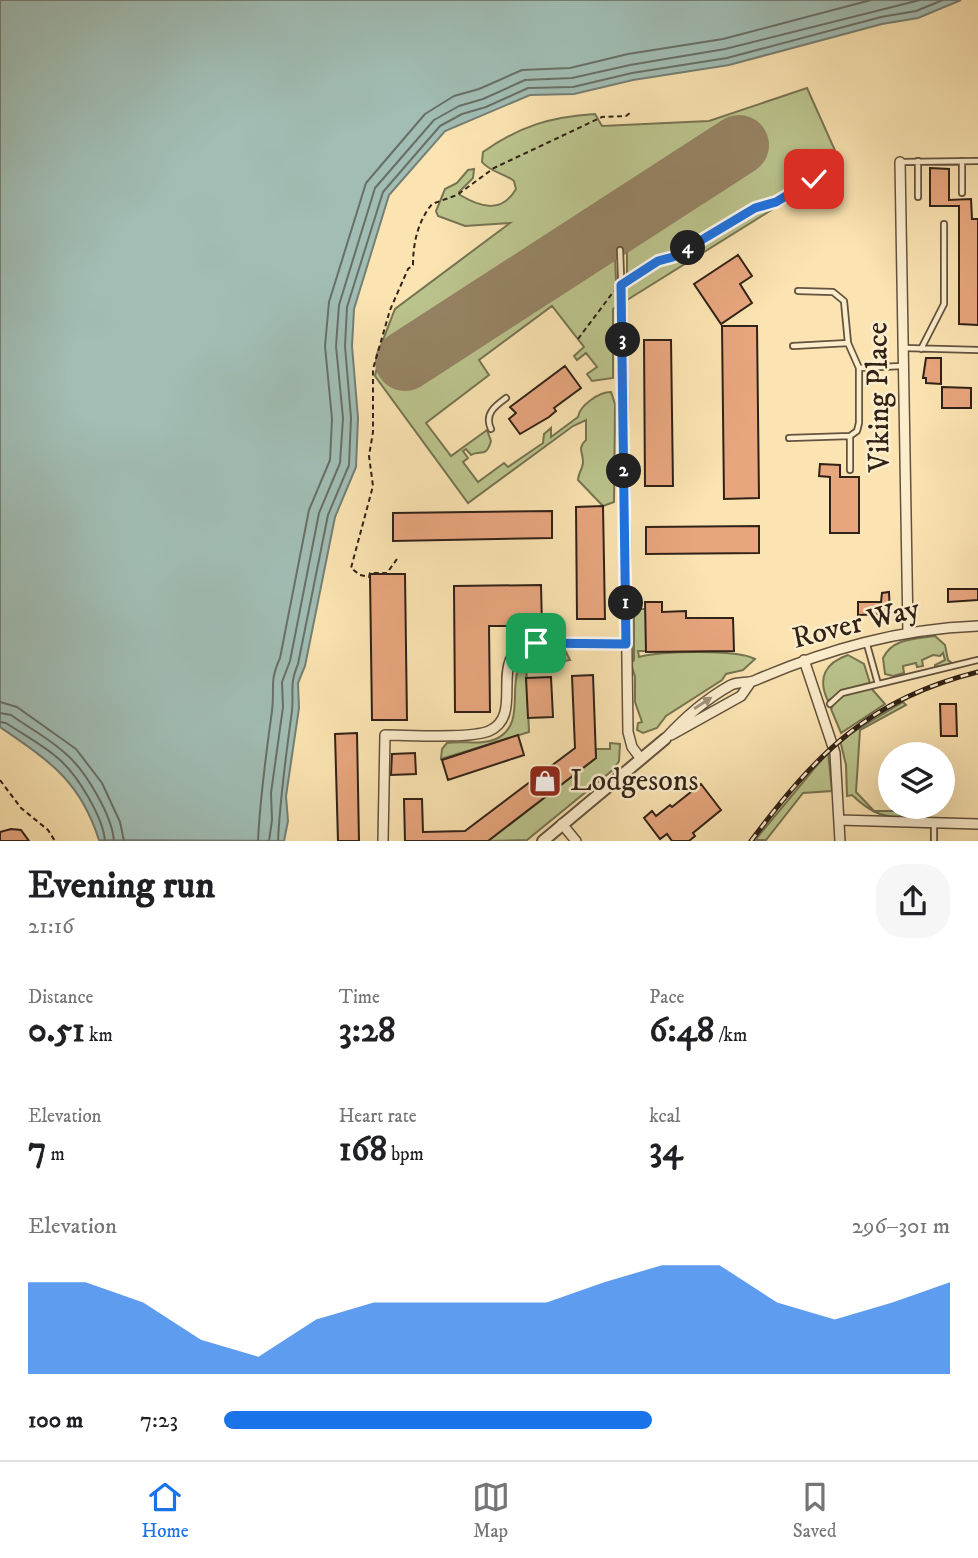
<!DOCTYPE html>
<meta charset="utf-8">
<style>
body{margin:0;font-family:"IM FELL DW Pica",serif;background:#f6f6f6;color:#202124;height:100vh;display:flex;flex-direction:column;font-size:26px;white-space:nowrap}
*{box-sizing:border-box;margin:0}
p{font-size:23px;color:#757577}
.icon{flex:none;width:38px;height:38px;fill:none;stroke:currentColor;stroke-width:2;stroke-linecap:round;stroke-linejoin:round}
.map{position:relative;height:841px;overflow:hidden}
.sheet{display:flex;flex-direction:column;background:#fff;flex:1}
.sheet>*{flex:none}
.buttons{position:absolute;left:878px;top:742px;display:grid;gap:14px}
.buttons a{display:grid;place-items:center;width:77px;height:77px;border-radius:50%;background:#fff;box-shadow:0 7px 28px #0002;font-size:35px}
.pin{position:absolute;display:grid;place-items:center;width:60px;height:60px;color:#fff;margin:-30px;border-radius:14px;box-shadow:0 4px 10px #0006}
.km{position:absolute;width:35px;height:35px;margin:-18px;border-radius:50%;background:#222;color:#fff;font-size:19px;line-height:35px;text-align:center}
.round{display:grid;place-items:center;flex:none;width:74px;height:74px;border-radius:28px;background:#f6f6f6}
.summary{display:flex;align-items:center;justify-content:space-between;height:119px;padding:0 28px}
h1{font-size:38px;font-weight:700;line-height:52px}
.figures{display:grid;grid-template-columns:repeat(3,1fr);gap:10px;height:119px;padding:7px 28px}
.figures div{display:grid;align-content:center}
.figures b{font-size:35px;font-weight:700}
.figures small{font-size:19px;font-weight:400}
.figures p{font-size:19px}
.chart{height:196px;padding:14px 28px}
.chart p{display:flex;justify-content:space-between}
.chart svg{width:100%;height:126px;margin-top:7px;fill:#1a73e8;opacity:.7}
ul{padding:0 28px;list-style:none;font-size:23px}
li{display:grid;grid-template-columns:112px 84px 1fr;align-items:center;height:52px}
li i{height:18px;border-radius:9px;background:#1a73e8}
.menu{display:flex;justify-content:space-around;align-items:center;height:98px;border-top:2px solid #e0e0e0;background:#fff;font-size:19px;color:#757577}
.menu a{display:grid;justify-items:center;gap:4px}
.menu .current{color:#1a73e8}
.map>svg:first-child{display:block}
</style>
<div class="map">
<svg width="978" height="841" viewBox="0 0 978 841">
<rect width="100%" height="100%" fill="#fbe4b2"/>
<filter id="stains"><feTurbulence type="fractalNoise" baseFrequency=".00286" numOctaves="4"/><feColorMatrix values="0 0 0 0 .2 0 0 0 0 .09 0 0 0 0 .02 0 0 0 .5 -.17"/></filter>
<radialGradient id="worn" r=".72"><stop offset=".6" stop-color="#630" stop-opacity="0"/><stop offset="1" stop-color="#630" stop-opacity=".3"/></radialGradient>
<!-- green -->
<path fill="#bcc58e" stroke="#767452" stroke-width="2" d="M807,88L842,166L627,300V250L615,257L617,306L613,309V378L592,381L587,374L597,367L586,353L577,360L574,356L584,347L552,306L479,360L489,375L426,423L451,456L487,430L491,441C486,459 480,449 471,455L466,449L463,451L468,458L463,462L478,482L504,463L508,467L543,443L544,434L551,428V437L578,417C580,405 599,392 611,392L615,404L614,502L603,506L578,480C578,474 583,468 583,462C583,452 577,448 586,440V420L573,426L468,503L375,376L383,340L395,309L510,223L465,226L438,216L436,211L445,189L457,183L468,170L474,169L473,178L459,192L460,195C482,208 502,213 516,189L514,181C504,173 490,172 482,162L483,152C520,126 550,117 595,114L602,126L709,121Z
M634,609H646V651H638L639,657C661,651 736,649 755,659L743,670L726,674L722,680L666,716L657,728L643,733L637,730L638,723L642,722L635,702V677L631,663L634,660Z
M935,636L945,645L948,660L953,664L935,667V665L945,660L943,653L940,656L933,655L922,660L923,666L917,667L916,663L903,666L904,673L893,676L885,674L883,658C893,638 915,639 935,636Z
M537,652H566L570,660L559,662L558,654L529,656V662H526L529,732L441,759L442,749L447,743C462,740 481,746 496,739C534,721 495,666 537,652Z
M848,655L864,664L870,683L843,690L828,701C817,678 825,663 848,655Z
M871,688L885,704L841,733L831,709C838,692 855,692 871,688Z
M903,702L906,705L860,730L856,792L874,811H904L908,807L899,817C879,817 867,809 852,795L847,796L846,765L840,740Z
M610,743L620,744L619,761L614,769L527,840L488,841L596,758V749H610Z
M828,752L832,791L803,793L766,840H755Z"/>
<!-- water -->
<path fill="#a1bdb4" stroke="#747f75" stroke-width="2" d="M0,0H961L918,18L882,24L729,65L633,80L574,94L530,95L445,131L389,195L354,309L352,346L358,418L356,467L335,517L305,666L298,683L299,708L286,796L288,821L284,841L99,840C80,780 49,761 0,727Z"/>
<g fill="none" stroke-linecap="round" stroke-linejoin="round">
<!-- shore -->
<path stroke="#687066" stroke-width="2" d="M0,702L17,707L76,749L102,783L120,822L124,841
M0,713L11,715C29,728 50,739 66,754C85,770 112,815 114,841
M0,722L6,723C24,735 45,746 60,760C78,776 103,817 105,841
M258,841C260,797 266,754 272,711C275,688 269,682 280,658L309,510L330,460L332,419L325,346L329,302L366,183L425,114L454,96L479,89L522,70L570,68L628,54L723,39L871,0
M269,841L272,820L271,793L283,707L282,682L290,661L319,513L340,463L343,418L336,346L339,305L375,188L434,120L459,106L483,99L525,80L572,78L630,65L725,49L920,0
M278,841C280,797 286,755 292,711C294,690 289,686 298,664L328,515L349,465L351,418L345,346L347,307L383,192L440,126L462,114L486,107L528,88L573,87L632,73L727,58L881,17L916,11L943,0"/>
<!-- runway -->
<path stroke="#968364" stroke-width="60" d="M405,361L739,145"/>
</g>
<!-- building -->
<path fill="#e8a67f" stroke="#302217" stroke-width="2" d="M930,168L949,169V200L971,199L972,219H978V325L959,324V206H930Z
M738,255L752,276L740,284L752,303L721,324L694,284Z
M722,326H757L759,498L724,499Z
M644,340H671L673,486H645Z
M926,358H941V384L926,383V378H923Z
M565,366L581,388L554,408L556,411L549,417L520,434L509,419L516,413L510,407Z
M942,387L971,388V408H942Z
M820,464L840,465V477H859V533H830V477L819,476Z
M603,506L605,619H577L576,507Z
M552,511V538L393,541V513Z
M759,526V553L646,554V527Z
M370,574H405L407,720H372Z
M541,585L542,626H489L490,712H455L454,586Z
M948,589H978V600L948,602Z
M889,592L890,614L858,615V602H881L882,593Z
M645,602H662V612L686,611V618H733L734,651L646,652Z
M593,675L596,758L488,841H405L404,799H422L423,832L465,831L575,748L572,676Z
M551,677L553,717L528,718L526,678Z
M940,704H956L957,736H941Z
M357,733L359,841H338L335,734Z
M518,735L524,755L448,780L442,760Z
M415,753L416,774L391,775L392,754Z
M701,784L721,810L693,833L695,836L689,841H672L667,834L660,839L644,818L652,811L656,816L670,805L672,807Z
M11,829L21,830L29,841H0V832Z"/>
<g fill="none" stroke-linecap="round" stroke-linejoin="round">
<defs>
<path id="service" d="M962,161V193
M901,162L978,161
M918,197V161
M620,250L622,302
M798,291L833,292L844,301L848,343L859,368
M793,346L848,343
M904,348L978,350
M921,349L944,304V224
M491,429C484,414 495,406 506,398
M789,438L850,436L857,431L859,423V368L902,366
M850,470V436
M866,641L878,684
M830,704L842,693L978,660
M934,824V841"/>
<path id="minor" d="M900,162L908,632
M622,303L628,732L632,747L641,759
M804,660L835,753L840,841
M671,735L741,696L750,683
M665,739C685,717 704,700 731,685C739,681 748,684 756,680C828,649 899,629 978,626
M839,820L978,824
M562,824L576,841
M383,841L385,735C409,735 469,739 489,731C528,714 482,651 536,643L626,644"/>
<path id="tertiary" d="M543,841L665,739"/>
</defs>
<!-- service casing -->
<use href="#service" stroke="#63523e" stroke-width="8"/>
<!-- minor casing -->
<use href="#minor" stroke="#63523e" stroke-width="12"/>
<!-- tertiary casing -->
<use href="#tertiary" stroke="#63523e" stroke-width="14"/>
<!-- path -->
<path stroke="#302217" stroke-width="2" stroke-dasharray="5 3.5" stroke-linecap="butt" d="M627,281L755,208L786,196L814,179L821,169
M578,339L614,291
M397,559L387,573H370L369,577L360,575L351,568L373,486L369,456L373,432V369L390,310L408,269L413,265C413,243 418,221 432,204L457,195L494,168L602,117L626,116L630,113
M0,780L21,808L48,830L55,841"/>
<!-- service -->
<use href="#service" stroke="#fcedcd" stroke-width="4.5"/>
<!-- minor -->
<use href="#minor" stroke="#fcedcd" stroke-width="9"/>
<!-- tertiary -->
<use href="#tertiary" stroke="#fcedcd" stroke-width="10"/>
<defs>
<path id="rail" d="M751,841C816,754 869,699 978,672"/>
</defs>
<!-- rail casing -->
<use href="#rail" stroke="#302217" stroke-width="5"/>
<!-- rail -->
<use href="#rail" stroke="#fcedcd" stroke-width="2.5" stroke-dasharray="8" stroke-linecap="butt"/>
</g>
<!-- one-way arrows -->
<defs><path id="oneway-solid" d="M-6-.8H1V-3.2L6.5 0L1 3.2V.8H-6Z" transform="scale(1.75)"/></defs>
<use fill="#a0927b" href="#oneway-solid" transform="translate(703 703) rotate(-33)"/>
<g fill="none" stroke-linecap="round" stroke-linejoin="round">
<defs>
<path id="route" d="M536,643L626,644L621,285L658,261L673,257L755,208L776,202L814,179"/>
</defs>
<!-- route casing -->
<use href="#route" stroke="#fff" stroke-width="14"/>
<!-- route -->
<use href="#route" stroke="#1a73e8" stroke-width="9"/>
</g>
<!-- icons -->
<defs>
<symbol id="shop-square" viewBox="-11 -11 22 22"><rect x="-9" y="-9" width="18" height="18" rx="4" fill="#8f2418" stroke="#fcedcd"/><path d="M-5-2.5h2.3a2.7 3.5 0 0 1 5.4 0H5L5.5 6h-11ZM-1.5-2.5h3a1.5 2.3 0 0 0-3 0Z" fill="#fff"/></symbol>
</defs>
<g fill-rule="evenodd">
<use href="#shop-square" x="526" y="762" width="38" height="38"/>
</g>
<g text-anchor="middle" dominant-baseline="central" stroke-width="5" stroke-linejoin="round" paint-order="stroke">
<!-- street labels -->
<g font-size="30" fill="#302217" stroke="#fcedcd">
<text transform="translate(879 397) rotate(-91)">Viking Place</text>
<text transform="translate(856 624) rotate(-14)">Rover Way</text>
</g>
<!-- poi labels -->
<g font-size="30" fill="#302217" stroke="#fcedcd" text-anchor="start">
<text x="570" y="781">Lodgesons</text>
</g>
</g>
<rect width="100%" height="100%" filter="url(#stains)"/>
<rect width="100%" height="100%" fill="url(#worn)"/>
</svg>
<div class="buttons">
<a><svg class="icon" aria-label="layers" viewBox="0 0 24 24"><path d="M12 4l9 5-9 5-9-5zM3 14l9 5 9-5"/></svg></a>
</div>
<div class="pin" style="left:536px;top:643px;background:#1e9e55"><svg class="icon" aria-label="arrive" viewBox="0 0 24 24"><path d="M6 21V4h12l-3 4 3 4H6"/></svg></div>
<div class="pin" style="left:814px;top:179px;background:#d93025"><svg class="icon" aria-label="check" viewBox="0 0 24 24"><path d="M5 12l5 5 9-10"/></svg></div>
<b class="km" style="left:626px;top:603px">1</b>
<b class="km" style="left:624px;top:471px">2</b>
<b class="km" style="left:623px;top:340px">3</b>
<b class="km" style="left:688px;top:248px">4</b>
</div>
<section class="sheet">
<div class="summary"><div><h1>Evening run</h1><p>21:16</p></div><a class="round"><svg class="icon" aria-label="share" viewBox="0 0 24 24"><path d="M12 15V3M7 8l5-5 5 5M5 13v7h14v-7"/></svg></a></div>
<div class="figures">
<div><p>Distance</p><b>0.51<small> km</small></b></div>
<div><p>Time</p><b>3:28</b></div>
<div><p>Pace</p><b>6:48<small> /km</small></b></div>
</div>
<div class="figures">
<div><p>Elevation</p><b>7<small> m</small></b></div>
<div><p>Heart rate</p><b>168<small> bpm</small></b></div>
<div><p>kcal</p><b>34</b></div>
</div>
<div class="chart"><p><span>Elevation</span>296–301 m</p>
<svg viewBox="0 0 160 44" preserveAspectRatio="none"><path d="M0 44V12L10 12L20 19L30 32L40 38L50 25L60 19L70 19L80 19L90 19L100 12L110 6L120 6L130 19L140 25L150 19L160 12V44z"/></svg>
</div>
<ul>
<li><b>100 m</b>7:23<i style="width:59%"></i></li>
</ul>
</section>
<nav class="menu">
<a class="current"><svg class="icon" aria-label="home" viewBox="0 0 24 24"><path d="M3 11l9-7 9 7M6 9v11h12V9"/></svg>Home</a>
<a><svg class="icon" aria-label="map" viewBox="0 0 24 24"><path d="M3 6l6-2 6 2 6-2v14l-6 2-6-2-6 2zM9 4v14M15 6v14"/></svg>Map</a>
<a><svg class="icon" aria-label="saved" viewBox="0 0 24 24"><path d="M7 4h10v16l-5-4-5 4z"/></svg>Saved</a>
</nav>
